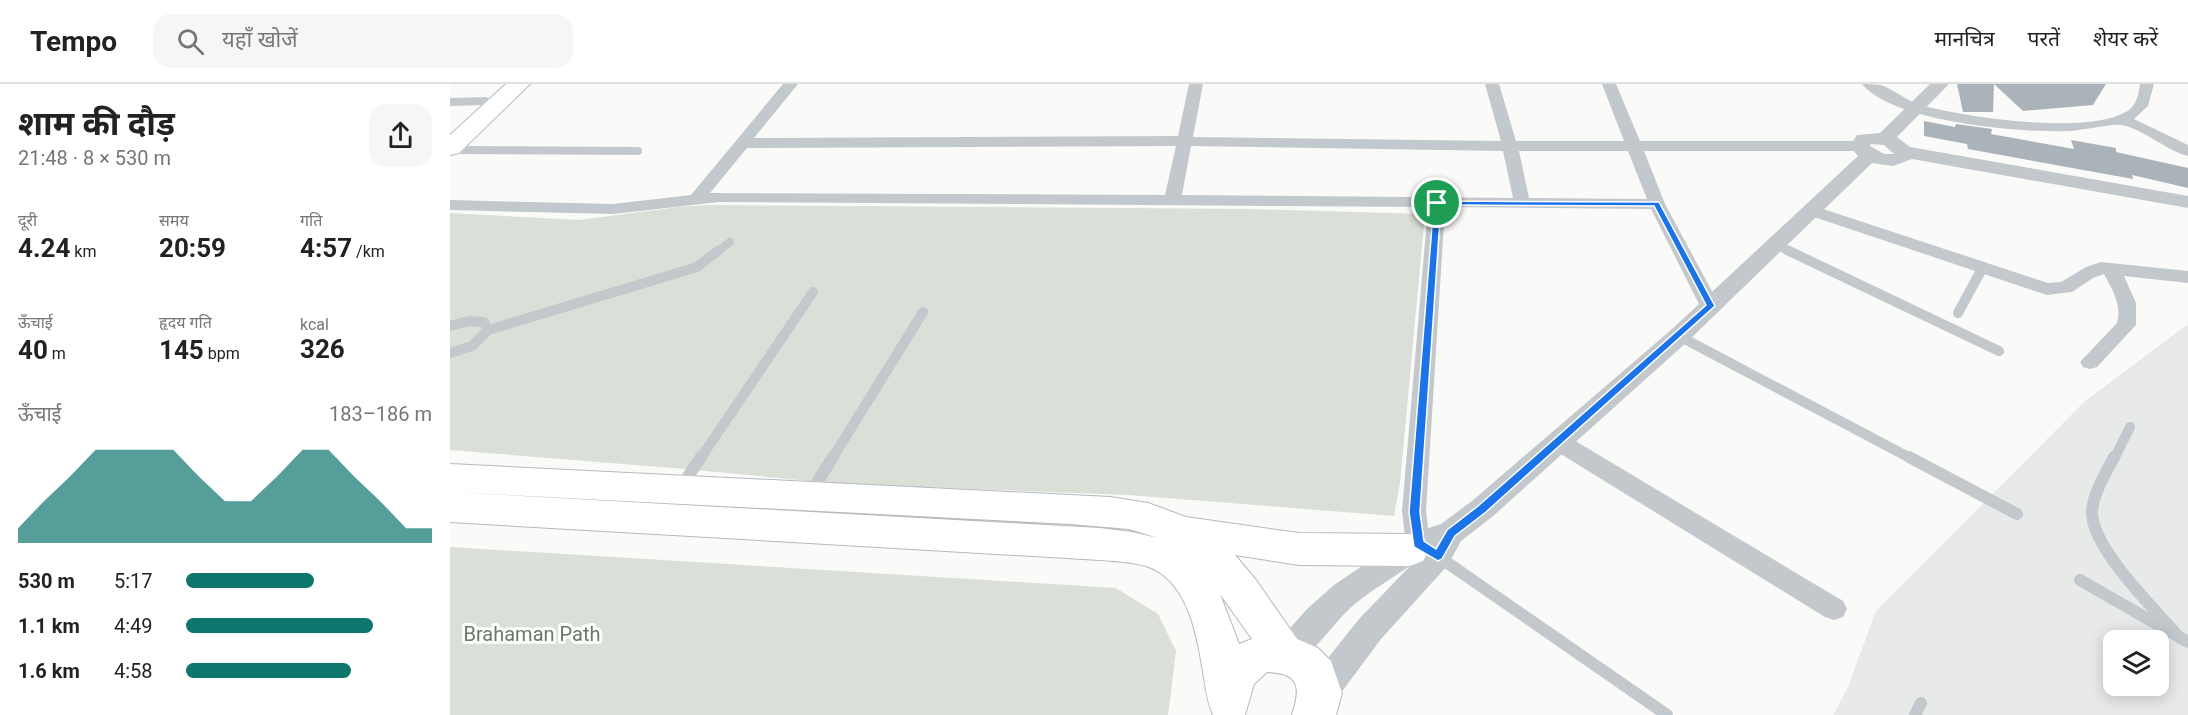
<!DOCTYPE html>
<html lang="hi">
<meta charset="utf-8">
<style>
body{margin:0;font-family:Roboto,"Noto Sans Devanagari",sans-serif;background:#f6f6f6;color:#222;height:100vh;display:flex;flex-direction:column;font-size:22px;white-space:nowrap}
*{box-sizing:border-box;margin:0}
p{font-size:20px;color:#767676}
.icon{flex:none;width:33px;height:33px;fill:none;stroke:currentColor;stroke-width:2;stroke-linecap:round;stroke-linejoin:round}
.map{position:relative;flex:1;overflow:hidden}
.sheet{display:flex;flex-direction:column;background:#fff;width:450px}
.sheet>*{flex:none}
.controls{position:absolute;left:1653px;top:546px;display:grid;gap:12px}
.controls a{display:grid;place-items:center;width:66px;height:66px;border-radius:12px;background:#fff;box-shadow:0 3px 15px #0003;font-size:30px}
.pin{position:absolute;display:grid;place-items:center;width:51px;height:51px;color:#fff;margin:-26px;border:3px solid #fff;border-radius:50%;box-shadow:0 2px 6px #0007}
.round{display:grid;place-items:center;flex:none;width:63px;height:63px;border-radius:18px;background:#f6f6f6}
.summary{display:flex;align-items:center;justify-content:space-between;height:102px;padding:0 18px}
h1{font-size:33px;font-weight:700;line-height:45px}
.figures{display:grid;grid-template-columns:repeat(3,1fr);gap:9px;height:102px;padding:6px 18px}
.figures div{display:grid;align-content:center}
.figures b{font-size:26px;font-weight:700}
.figures small{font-size:16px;font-weight:400}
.figures p{font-size:16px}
.chart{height:168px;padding:12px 18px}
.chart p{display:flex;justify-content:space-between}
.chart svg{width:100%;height:108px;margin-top:6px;fill:#0f766e;opacity:.7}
ul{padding:0 18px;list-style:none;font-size:20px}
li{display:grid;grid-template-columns:96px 72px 1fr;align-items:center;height:45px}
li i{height:15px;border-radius:8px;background:#0f766e}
header{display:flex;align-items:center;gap:36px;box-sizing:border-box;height:84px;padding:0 30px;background:#fff;border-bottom:2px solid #e0e0e0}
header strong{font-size:28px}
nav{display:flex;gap:33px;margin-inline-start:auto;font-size:21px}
.search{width:420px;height:54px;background:#f6f6f6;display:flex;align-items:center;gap:15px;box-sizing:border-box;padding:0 21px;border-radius:18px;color:#767676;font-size:22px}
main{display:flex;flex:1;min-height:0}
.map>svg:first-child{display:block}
</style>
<header>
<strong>Tempo</strong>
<div class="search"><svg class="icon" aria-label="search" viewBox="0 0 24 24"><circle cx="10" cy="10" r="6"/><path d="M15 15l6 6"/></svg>यहाँ खोजें</div>
<nav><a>मानचित्र</a><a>परतें</a><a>शेयर करें</a></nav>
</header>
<main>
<section class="sheet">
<div class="summary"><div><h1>शाम की दौड़</h1><p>21:48 · 8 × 530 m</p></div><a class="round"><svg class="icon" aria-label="share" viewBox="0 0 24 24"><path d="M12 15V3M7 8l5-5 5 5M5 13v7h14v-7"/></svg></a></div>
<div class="figures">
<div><p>दूरी</p><b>4.24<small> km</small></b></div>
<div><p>समय</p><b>20:59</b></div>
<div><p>गति</p><b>4:57<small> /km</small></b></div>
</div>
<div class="figures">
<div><p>ऊँचाई</p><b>40<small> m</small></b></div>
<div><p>हृदय गति</p><b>145<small> bpm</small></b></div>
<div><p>kcal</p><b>326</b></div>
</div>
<div class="chart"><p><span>ऊँचाई</span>183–186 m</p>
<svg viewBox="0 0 160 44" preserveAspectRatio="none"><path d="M0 44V38L10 27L20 17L30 6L40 6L50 6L60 6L70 17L80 27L90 27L100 17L110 6L120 6L130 17L140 27L150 38L160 38V44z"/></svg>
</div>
<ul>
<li><b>530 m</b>5:17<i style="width:52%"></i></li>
<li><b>1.1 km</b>4:49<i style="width:76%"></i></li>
<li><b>1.6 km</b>4:58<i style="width:67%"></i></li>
</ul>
</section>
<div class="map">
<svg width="1738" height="631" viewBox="0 0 1738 631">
<rect width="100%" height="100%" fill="#fafaf8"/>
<!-- built -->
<path fill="#e8e9e9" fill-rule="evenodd" d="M1738,240V631H1383L1398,603L1426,527L1635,317ZM1664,556H1708V602H1664Z"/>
<!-- green -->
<path fill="#dadfd7" d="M256,121L800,125L975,130L950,399L944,432L678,411L391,400L235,385L0,366V129L129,136L229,123Z
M0,463L666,504L708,530L726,567L718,631H0Z"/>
<!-- building -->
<path fill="#aab3b9" d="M1507,0H1544L1543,28H1513Z
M1544,0H1656L1643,21L1573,27Z
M1474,37L1505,43L1506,40L1542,45L1541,50L1624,65L1621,56L1666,64V68L1738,84V104L1682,91L1683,95L1518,65L1517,60L1474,52Z"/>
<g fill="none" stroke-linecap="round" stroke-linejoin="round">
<defs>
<path id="primary" d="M56,0H80L9,69L0,71V51Z
M0,380L660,413L698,419L736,433L849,449L960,450L973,455L979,466L973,477L960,482L849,481L785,471L806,496L847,555L868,564L881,577L892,609L886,631H842C851,603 850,589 817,588L804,600L795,631H763C756,615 755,599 752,582C746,546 736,495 696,482C681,478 665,477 650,476L0,438V408L650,444L682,448L708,454L679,445L620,440L0,408ZM770,510L802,555L789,560Z"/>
</defs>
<!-- primary casing -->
<use href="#primary" stroke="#b5babe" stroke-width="2"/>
<!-- service-far2 -->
<path stroke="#c3c8cc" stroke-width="8" d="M0,18L35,17
M0,66L188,67
M1326,161L1340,168
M267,168L280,158"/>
<!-- service-far1 -->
<path stroke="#c3c8cc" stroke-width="10" d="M1337,166L1549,267
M1508,229L1533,183
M0,242L19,237L34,238L38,246L22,262L0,269
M38,246L247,183L269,166
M1229,252L1462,375
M250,375L363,208
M382,375L473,228
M1664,375L1680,343"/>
<!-- service -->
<path stroke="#c3c8cc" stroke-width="12" d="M1459,373L1567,430
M1664,373C1656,389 1642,411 1642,429C1643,466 1705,525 1729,553
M231,403L251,373
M360,410L383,373
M989,473L1217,631
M1630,496L1738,558
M1465,631L1471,619"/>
<!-- minor -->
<path fill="#c3c8cc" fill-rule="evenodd" d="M333,0H348L304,54L728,52L739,0H753L743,53L1051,57L1035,0H1049L1066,57H1174L1152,0H1166L1190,57H1410L1418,62L1410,67H1194L1215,120L1270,222L1267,226L1260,228L1253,226L1250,222L1201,125L995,123L976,427L980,460L976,467L968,470L960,467L956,460L952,427L978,123L269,118L163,130L0,126V116L163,120L241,111ZM726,62L715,111L260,109L297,64ZM741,62L1053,67L1063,114L732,111ZM1069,67H1178L1197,115L1079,114Z
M1412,0C1417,0 1425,0 1430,1C1444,5 1456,17 1471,21C1512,33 1646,53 1680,25C1687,19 1689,9 1690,0H1704L1698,22L1684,35L1738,61V72C1715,66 1695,46 1672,41C1665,39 1629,47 1618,47C1570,49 1443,38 1412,0Z
M1361,121L1598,199L1611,198L1636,183L1651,178L1738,187V199L1674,192L1686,219V241L1647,283L1640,285L1633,283L1630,278L1667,239C1672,221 1662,205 1654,190L1643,194L1622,208L1597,211L1355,130L1352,126L1355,122Z
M1109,350L1117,352L1393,517L1397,525L1393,533L1384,536L1375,533L1101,364L1098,358L1101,352Z"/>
<!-- tertiary -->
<path fill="#c3c8cc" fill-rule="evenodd" d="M1480,0H1499L1447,53L1460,63L1738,112V124L1462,75L1443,82L1422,79L1237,258L1042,433L1011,457L998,481L931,555L882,621L870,626L858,621L854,610L858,599L909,535L961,481C943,494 923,505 906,519C885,536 861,575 838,584L827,579L822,569L827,559L857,525L884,501L958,451L991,440L1022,417L1221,246L1408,72L1400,62L1407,51L1430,49ZM1421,60L1434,61L1444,70H1434L1420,62Z"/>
<!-- primary -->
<use href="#primary" fill="#fff" fill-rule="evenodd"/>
</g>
<!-- route -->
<path fill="#1a73e8" stroke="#fff" stroke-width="1.5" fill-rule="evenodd" d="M984,117L1209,118L1265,222L1036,428L1005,452L992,475L988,477L964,463L959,428ZM991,121L1204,122L1256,221L1028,422L997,446L986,465L974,457L970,428Z"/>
<g text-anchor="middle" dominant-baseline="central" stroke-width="6" stroke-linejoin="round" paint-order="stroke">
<!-- near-park labels -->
<g font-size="20" fill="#687a64" stroke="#fff">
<text x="82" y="550">Brahaman Path</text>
</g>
</g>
</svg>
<div class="controls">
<a><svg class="icon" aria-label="layers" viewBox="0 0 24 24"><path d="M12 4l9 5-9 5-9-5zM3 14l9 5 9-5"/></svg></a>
</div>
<div class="pin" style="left:987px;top:119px;background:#1e9e55"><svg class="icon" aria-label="arrive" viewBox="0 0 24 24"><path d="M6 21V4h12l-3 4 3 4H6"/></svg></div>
</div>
</main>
